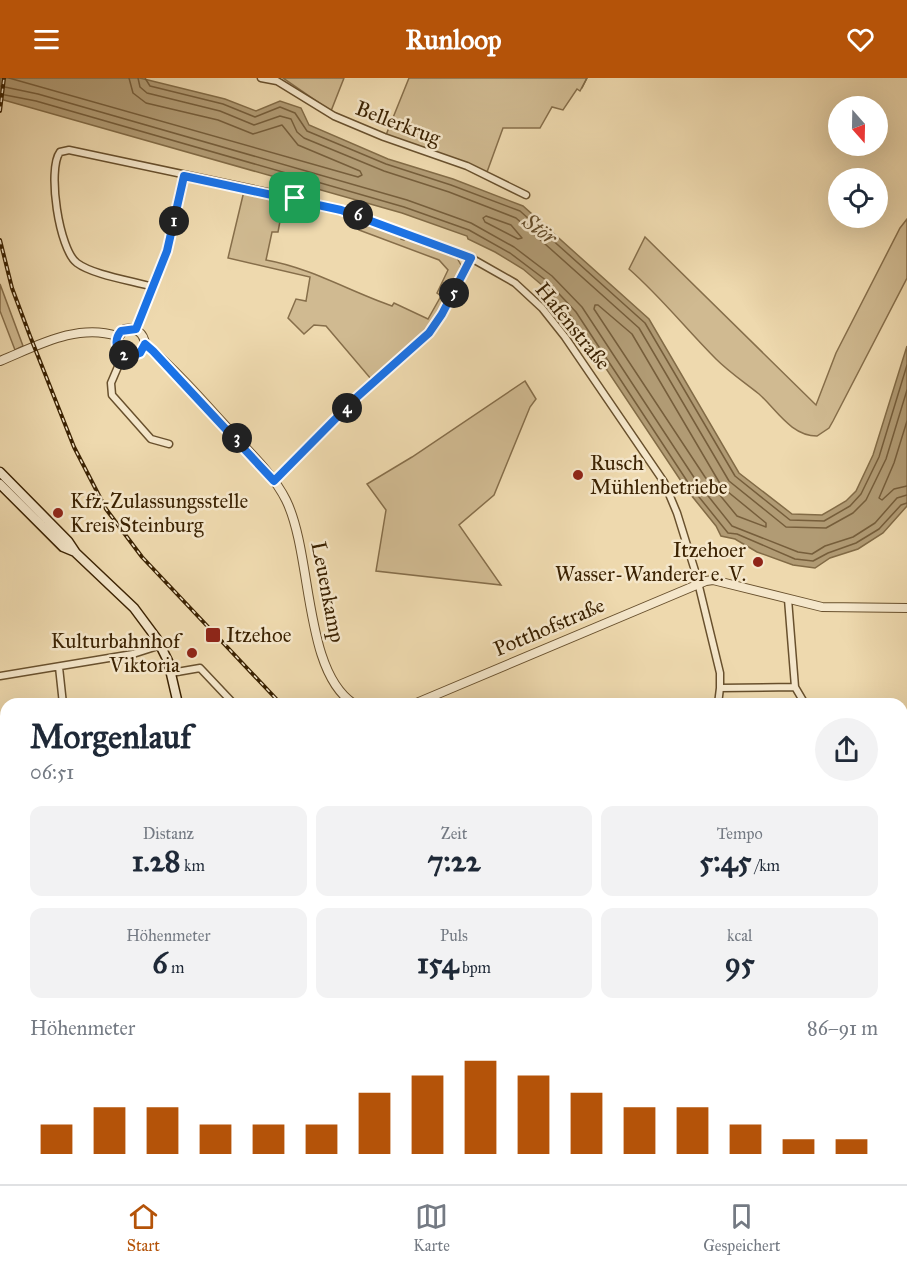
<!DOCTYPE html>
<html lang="de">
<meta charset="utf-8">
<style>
body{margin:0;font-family:"IM FELL Great Primer",serif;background:#f2f2f3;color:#1f2937;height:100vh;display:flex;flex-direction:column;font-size:22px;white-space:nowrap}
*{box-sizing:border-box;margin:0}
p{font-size:20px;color:#747a83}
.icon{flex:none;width:33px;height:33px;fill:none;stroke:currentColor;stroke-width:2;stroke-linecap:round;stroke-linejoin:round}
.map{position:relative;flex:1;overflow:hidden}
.details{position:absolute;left:0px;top:620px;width:908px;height:488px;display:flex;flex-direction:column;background:#fff;border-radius:18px 18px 0 0;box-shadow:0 6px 24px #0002}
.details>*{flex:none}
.needle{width:39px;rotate:160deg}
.fabs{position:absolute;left:828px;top:18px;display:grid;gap:12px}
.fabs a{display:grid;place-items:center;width:60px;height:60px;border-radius:50%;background:#fff;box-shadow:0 6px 24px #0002;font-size:30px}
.pin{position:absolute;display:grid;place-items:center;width:51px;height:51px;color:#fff;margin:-26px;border-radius:12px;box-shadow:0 3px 9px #0006}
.km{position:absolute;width:30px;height:30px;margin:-15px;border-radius:50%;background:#222;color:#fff;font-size:16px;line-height:30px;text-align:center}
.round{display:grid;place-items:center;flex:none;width:63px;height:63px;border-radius:32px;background:#f2f2f3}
.overview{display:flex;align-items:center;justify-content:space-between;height:102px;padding:0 30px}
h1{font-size:33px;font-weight:700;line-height:45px}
.figures{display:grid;grid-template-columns:repeat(3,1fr);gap:9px;height:102px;padding:6px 30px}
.figures div{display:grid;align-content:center;border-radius:12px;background:#f2f2f3;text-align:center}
.figures b{font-size:30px;font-weight:700}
.figures small{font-size:16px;font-weight:400}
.figures p{font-size:16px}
.chart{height:168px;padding:12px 30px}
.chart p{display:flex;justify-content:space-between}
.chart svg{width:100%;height:108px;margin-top:6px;stroke:#b45309;stroke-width:6}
header{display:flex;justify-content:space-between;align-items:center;height:78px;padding:0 30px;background:#b45309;color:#fff;font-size:27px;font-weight:700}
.dock{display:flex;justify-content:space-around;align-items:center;height:84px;border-top:2px solid #e0e1e3;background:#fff;font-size:16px;color:#747a83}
.dock a{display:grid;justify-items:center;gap:3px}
.dock .on{color:#b45309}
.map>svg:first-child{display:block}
</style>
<header><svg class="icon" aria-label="menu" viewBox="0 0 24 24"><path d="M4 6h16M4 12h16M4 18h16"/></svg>Runloop<svg class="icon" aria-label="heart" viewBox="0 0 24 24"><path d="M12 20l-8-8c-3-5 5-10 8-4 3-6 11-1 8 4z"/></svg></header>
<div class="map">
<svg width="907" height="1106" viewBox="0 0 907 1106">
<rect width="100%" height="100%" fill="#eed9ae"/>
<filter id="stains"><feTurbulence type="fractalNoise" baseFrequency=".00333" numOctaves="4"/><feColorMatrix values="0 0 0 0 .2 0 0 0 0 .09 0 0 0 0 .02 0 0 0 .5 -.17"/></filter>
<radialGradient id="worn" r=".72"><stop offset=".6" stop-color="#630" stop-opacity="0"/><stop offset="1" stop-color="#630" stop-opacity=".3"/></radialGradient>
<!-- green -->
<path fill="#d0ba91" stroke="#866e4a" stroke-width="1.5" d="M283,0H344L331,33Z
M409,0H587L580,13L577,11L563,32L552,29L540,50H503L487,94L386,57Z
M244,113L284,122L278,154H272L266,182C311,190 349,213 392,228L394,225L428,241L441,218L437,215L448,192L439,182L359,152L362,142L403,157L401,161L404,162L406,159L457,180L461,187C445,241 412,266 371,301L326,248L314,247L304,256L288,240L296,221L306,223L310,199L228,180Z
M907,141V200L833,343L829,350L817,358C791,358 776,331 759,316C744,304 729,294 716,281C686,251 661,219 629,191L645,159L816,327L836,275L900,150Z
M0,206L23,268L15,272L0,233Z
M525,303L536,321L530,329L494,417L459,447L501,507L376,493L386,432L367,406L412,379Z"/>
<!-- water -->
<path fill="#b19b74" stroke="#826b46" stroke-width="1.5" d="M0,0H140L225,21L256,33L280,23L301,30L309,47L388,81L453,101L523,128L649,241L739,395L792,436L822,437L846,423L856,413L873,377L907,268V428L883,455L858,471L830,480L815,490L793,487L757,474L735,461L721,458L716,448L687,412L571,238L543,208L523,191L495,174L468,161L467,158L402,135L0,21Z"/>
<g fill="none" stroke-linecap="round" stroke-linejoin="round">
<!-- shore -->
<path stroke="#765e3b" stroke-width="1.5" d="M9,0L358,99L362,97L360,93L298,67L282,47L253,56L218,42L146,25L133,15L129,0
M138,0L140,9L147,15L220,33L254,47L280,38L291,41L297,54L304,60L384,93L449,114L516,140L639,250L729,403L786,449L826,450L853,435L866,422L886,381L907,312
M145,0L150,8L223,26L255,39L280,29L295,35L307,53L386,86L451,107L520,133L645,245L735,398L790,442L824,443L850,428L861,416L879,379L907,287
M0,8L38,16L407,122L471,145L514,169L552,198L582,229L697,404L732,448L798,474L812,476L825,468L853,459L875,445L897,420L907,417
M0,16L36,23L404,129L469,152L510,175L547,203L576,234L691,409L728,455L737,456L795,481L813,483L828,475L856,465L879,451L901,427L907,425
M486,138L511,147L522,160L518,161L485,144L483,140Z
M595,227H598L632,256L722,409L766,445V449L737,438L705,399L594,231Z
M907,343L894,385L879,420L882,422L894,411L907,408"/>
<!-- stream -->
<path stroke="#826b46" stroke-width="1.5" d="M582,10L587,0"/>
<defs>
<path id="minor" d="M261,0L277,3L334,38L384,59L467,88L526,117
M153,209C133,203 93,197 77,185C59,172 47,91 60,74L69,72L295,120L357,137L471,180L515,205L542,230L565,259L664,404L677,435L696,496L720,595V610
M136,251L167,173L184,98
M123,277L111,305L112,317L151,361L169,366
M274,403L365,312L429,255L445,232L471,180
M788,521L795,609L805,626
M59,589L63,626
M171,595L200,590L234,626
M0,598L133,576L161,567
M718,626L720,610L795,609
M0,785L6,786
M0,811L1,853H6
M902,864L907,866
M0,945L6,944
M902,1012L907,1021
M0,1028L6,1027
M902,1090L907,1096
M188,1101L192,1106
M31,1106L43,1101
M402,1106V1101
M596,1106L597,1101
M858,1106L862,1101"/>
<path id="tertiary" d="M145,266L139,275L129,279L120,275L116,262L125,251C136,249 144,255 145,266C176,292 204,324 231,354C250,375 273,396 286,422C313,477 303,593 354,626
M0,283C37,268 77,245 117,258
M414,626L706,503L713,502L822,529L907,530
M902,750H907"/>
<path id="secondary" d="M0,394L68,463L76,475L134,530L157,561L168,583L178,626
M0,406L63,469L75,474"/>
<path id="primary" d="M902,1036L907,1034
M671,1101L672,1106
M292,1106L297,1101
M693,1106L694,1101"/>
</defs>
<!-- minor casing -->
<use href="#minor" stroke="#68502d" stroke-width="9"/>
<!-- tertiary casing -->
<use href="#tertiary" stroke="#68502d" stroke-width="10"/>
<!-- secondary casing -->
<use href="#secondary" stroke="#3b2202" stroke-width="11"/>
<!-- primary casing -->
<use href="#primary" stroke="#3b2202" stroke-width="12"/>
<!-- minor -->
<use href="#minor" stroke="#f4e6ca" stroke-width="6"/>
<!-- tertiary -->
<use href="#tertiary" stroke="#f4e6ca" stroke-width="8"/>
<!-- secondary -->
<use href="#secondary" stroke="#f4e6ca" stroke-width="8"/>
<!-- primary -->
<use href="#primary" stroke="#eed9ae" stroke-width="9"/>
<defs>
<path id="rail" d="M0,33L4,0
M0,162L12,210L30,258L74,369L106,431L142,479L281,626
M902,1059L907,1064"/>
</defs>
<!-- rail casing -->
<use href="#rail" stroke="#3b2202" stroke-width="4"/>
<!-- rail -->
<use href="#rail" stroke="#f4e6ca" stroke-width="1.5" stroke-dasharray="4.5" stroke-linecap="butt"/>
</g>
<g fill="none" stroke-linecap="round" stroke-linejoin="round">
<defs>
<path id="route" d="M184,98L341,132L471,180L442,236L429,255L357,319L274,403L153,273L145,266L140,275C123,283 109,268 121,253L136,251L167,173Z"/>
</defs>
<!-- route casing -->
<use href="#route" stroke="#fff" stroke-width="12"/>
<!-- route -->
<use href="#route" stroke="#1a73e8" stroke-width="8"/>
</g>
<!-- markers -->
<g fill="#8f2418" stroke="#f4e6ca" stroke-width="2">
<circle cx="578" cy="397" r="6"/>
<circle cx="58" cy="435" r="6"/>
<circle cx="758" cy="484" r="6"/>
<rect x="205" y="549" width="16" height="16" rx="3"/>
<circle cx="192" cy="575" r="6"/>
</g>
<g text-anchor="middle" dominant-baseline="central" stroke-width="5" stroke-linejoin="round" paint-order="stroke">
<!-- street labels -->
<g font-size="21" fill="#3b2202" stroke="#f4e6ca">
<text transform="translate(398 45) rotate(21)">Bellerkrug</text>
<text transform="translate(573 248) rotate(51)">Hafenstraße</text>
<text transform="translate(328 514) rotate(79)">Leuenkamp</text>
<text transform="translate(549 549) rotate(-23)">Potthofstraße</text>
</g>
<!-- poi labels -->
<g font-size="21" fill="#3b2202" stroke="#f4e6ca" text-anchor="start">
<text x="590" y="385">Rusch<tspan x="590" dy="24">Mühlenbetriebe</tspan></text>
<text x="70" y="423">Kfz-Zulassungsstelle<tspan x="70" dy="24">Kreis Steinburg</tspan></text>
<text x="746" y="472" text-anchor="end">Itzehoer<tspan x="746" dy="24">Wasser-Wanderer e. V.</tspan></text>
<text x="226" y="557">Itzehoe</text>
<text x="180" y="563" text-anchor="end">Kulturbahnhof<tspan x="180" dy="24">Viktoria</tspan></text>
</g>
<!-- water labels -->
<g font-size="22" font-style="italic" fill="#644c2a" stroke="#f4e6ca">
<text transform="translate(540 151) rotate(36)">Stör</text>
</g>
</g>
<rect width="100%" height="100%" filter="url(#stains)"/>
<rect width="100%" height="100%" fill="url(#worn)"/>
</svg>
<div class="fabs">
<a><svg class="needle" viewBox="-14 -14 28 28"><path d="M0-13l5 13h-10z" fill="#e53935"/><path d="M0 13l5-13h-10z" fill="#747a83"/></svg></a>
<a><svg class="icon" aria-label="locate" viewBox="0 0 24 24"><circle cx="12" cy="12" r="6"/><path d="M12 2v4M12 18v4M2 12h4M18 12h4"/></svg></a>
</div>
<div class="pin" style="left:295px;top:120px;background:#1e9e55"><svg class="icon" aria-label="arrive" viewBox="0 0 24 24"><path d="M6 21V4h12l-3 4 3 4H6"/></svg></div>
<b class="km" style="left:174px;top:143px">1</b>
<b class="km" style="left:124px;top:277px">2</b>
<b class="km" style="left:237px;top:360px">3</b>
<b class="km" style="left:347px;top:330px">4</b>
<b class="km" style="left:454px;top:215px">5</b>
<b class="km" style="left:358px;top:137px">6</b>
<section class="details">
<div class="overview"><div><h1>Morgenlauf</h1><p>06:51</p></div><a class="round"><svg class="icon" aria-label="share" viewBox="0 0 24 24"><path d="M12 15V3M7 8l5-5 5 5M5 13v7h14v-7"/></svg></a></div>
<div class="figures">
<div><p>Distanz</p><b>1.28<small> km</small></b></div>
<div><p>Zeit</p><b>7:22</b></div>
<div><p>Tempo</p><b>5:45<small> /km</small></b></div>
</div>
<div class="figures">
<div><p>Höhenmeter</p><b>6<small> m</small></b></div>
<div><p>Puls</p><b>154<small> bpm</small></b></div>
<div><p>kcal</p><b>95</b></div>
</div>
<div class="chart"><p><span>Höhenmeter</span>86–91 m</p>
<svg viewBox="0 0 160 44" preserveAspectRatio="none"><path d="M5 44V32M15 44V25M25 44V25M35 44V32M45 44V32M55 44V32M65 44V19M75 44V12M85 44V6M95 44V12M105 44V19M115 44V25M125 44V25M135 44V32M145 44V38M155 44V38"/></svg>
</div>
</section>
</div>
<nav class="dock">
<a class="on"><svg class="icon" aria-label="home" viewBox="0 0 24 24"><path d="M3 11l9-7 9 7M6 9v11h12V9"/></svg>Start</a>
<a><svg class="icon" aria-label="map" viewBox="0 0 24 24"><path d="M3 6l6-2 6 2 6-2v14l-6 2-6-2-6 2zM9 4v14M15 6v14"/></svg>Karte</a>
<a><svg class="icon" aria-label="saved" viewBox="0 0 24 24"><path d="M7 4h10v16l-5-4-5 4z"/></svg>Gespeichert</a>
</nav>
